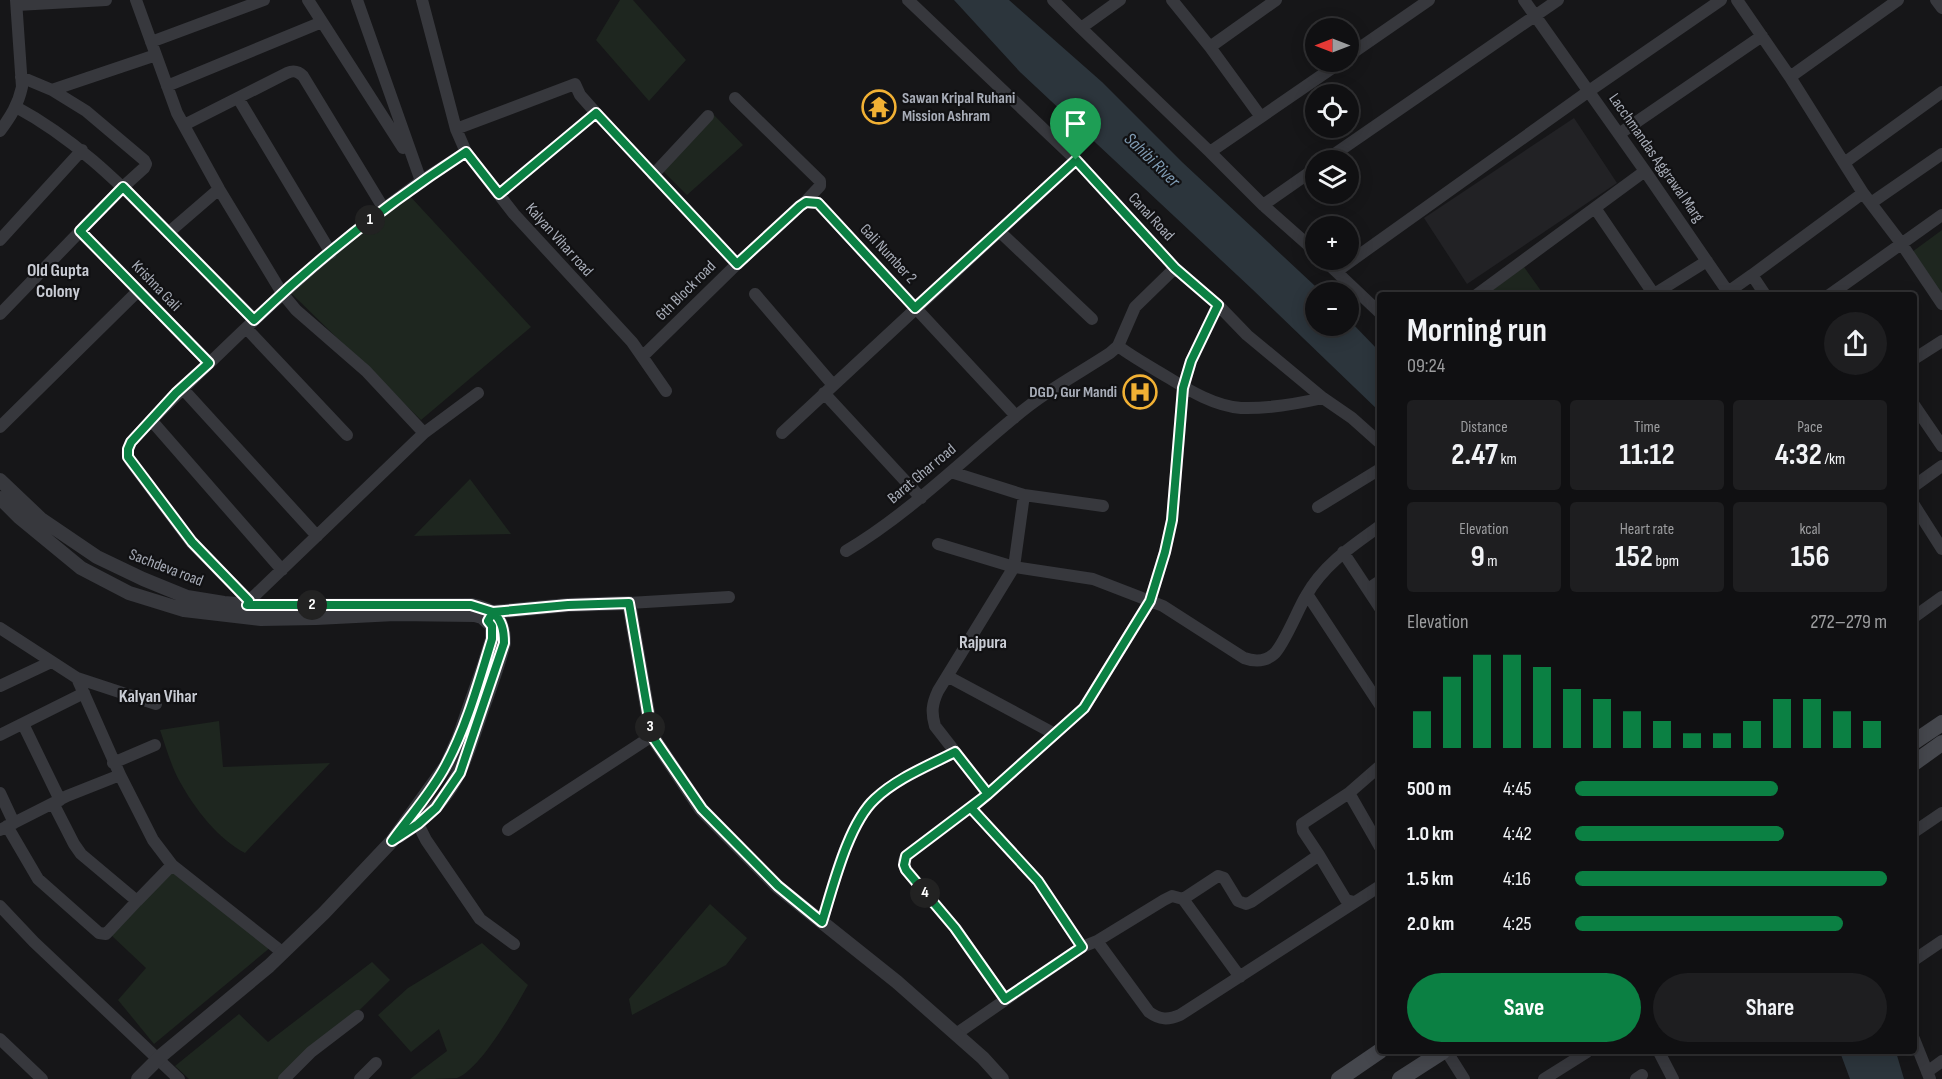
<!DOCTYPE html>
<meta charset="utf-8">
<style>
body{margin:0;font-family:"Sofia Sans Condensed",sans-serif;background:#1e1e20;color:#f1f3f6;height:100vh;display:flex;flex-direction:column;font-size:22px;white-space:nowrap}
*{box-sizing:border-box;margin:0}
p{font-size:20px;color:#9c9d9f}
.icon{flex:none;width:33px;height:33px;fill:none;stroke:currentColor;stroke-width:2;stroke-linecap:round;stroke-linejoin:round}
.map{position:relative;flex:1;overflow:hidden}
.details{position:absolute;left:1377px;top:292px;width:540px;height:762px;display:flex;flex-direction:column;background:#101012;border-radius:6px;box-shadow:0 3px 15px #0003,0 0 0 2px #303032}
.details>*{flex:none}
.needle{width:39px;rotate:270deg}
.tools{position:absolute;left:1305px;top:18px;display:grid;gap:12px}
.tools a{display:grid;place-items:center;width:54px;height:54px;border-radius:50%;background:#101012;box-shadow:0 3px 15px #0003,0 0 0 2px #303032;font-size:30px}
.pin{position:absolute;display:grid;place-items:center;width:51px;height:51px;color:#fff;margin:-62px -26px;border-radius:50% 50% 50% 0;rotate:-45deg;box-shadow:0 0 6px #0007}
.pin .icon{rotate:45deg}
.km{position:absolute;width:30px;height:30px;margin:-15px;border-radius:50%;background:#222;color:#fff;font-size:16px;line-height:30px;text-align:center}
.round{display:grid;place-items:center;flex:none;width:63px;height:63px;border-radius:32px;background:#1e1e20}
.summary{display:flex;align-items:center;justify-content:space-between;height:102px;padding:0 30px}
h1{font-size:33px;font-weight:700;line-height:45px}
.stats{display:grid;grid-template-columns:repeat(3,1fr);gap:9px;height:102px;padding:6px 30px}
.stats div{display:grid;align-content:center;border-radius:6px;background:#1e1e20;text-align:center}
.stats b{font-size:30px;font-weight:700}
.stats small{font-size:16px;font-weight:400}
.stats p{font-size:16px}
.chart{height:168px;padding:12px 30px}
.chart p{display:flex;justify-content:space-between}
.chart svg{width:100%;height:108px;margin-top:6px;stroke:#0b8043;stroke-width:6}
.button{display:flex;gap:12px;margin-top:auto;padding:12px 30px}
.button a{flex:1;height:69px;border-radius:36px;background:#0b8043;color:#fff;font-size:24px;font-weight:700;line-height:69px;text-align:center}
.button a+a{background:#1e1e20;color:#f1f3f6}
ul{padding:0 30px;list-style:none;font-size:20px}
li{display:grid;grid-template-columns:96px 72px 1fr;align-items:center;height:45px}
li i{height:15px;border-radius:8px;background:#0b8043}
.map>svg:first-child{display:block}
</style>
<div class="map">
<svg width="1942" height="1079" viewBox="0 0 1942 1079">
<rect width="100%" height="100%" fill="#161618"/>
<!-- built -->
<path fill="#222225" d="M1574,118L1617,183L1467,284L1424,218Z"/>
<!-- green -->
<path fill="#1e261f" d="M620,0H633L686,60L649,101L596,40Z
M713,114L743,145L687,195L656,164Z
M408,194L531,327L421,420L290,292Z
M1942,230V296L1912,252Z
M1524,267L1544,295L1484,296Z
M470,479L511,534L414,536Z
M219,721L223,767L330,763L245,853C218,839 195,809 180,782C171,766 166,747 160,730Z
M179,865L277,942L154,1044L118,1000L146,968L111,935Z
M710,904L747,938L726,965L632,1015L629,999Z
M482,943L528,985C515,1008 481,1069 457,1078C446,1079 423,1079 410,1079L447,1051L439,1029L411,1052L378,1015L408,988Z
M372,962L390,980L290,1079H189L175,1066L239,1014L268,1042Z"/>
<!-- water -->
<path fill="#2c353c" d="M954,0H1009L1102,82L1182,162L1314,285L1321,292H1316V326H1348L1349,320L1380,352V412L1252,289L1020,72Z
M1840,1052H1896L1904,1079H1850Z"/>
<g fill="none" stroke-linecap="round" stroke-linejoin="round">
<!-- minor -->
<path stroke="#37383d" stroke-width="12" d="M136,0L177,113L219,189L282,293L296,310L366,371L424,433L249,601
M308,0L403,148
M422,0L456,129L466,152L514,214L632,342L666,391
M908,0L1076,160L1175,268L1218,305L1247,335L1323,398L1352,418L1380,443
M1053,0L1081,28L1120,0
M1172,0L1210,47L1261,117
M1524,0L1645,171L1728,292L1752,275L1766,296
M1737,0L1790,77L1844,163
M1936,0L1942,8
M17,5L106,0
M1081,28L1210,152
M151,42L264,0
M1210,47L1276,0
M1348,56L1429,0
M21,77L52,90L156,55
M1790,77L1898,0
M167,86L322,22
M238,98L331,253
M16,107C72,137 116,180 161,225C192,257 223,288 254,319
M184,125L287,73C294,70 298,71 303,76L384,209
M456,129L575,84L580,95L596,113L737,264
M0,131C11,116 18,105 22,87L16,0
M1619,134L1762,36
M1326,160L1558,0
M653,175L708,116
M421,181L466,152
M1863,193L1901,243L1942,304
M499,194L596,113
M805,202L818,203L1016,416
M1871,203L1942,154
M1263,205L1316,168
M1595,208L1655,296
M80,231L209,363
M999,231L1092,319
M168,233L219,189
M0,240L82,150
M1316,252L1263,205L1210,152L1341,62
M1324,260L1380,313
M1337,271L1589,91L1721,0
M1752,275L1863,193L1844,163L1942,92
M755,294L833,385
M1475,296L1645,171
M1651,296L1707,261
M1828,296L1942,215
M0,314L123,187L144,168L146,164L144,160L86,111L52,90
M246,328L347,435
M1118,346C1134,358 1151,367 1169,378C1190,391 1215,406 1241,408C1269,409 1296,404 1323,398
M643,356L737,264L800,206L805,202L820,186V181L735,98
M1914,359L1942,341
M182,388L317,536
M824,393L921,498
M1914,405L1942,446
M151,420L282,570
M0,427L138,291
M424,433L478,393
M782,433L1076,160
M951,472L1024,495L1103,506
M1914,486L1942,466
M1914,505L1942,549
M1318,507L1380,469
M938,544L1014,567L1093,579L1163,606L1244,658C1255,662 1265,662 1274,654C1284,645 1298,609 1306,596C1323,565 1352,546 1380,526
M846,551C908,514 959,463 1015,417C1044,392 1078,374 1110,353L1118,346L1135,307L1175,268
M1343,552L1380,608
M1368,589L1380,581
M1307,594L1380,705
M629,603L729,597
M247,605L249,601L191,542L131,462C126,455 127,450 131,442C160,410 191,381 222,351C285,290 350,232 421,181L357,0
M1914,617L1942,597
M0,628L77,678L120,775L67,796L0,830
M947,676L1053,733
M77,678L156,704
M0,686L51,662
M23,724L60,800
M0,735L84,693
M113,763L155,745
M120,775L153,840L172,865L137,901
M0,793L14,823
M1349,793L1380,847
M988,794L935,726C931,712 932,704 938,691L1014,567L1024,495
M971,808L1038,881L1082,947
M418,824L426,840L480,919L514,944
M7,826L38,879L99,933L106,934L137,901L81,854L74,844L53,803
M508,830L652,736
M1914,832L1942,813
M1319,855L1346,900L1354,902
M172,865L282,952
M1183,899L1240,977
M0,906L34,942L179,1079
M822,922C832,888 849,822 875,799C897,778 929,766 955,752
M1097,941L1164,900L1172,896L1183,899L1218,876L1224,878L1238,901L1246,904L1251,902L1319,855L1303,831L1302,824L1349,793L1380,766
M1914,960L1942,941
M1005,999L955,928L906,870L904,861L906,856L988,794L1084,708L1150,601L1165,552L1172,521L1183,388L1191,361L1218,305
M956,1034L1082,947L1097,941L1149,1012C1160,1020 1168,1020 1180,1015L1380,886
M0,1039L42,1079
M1914,1039L1930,1079
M1447,1052L1464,1079
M1659,1052L1673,1079
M1927,1072L1942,1061
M284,1079L311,1052L358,1016
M360,1079L376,1063
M1544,1079L1587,1052
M1636,1079L1642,1075"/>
<!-- tertiary -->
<path stroke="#37383d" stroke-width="14" d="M0,480L41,519L97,557L143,579L187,597L224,603L262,606L471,605C495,609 504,619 504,643C498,667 489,690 481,713C461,772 454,801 399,836
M0,498L19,517L81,568L129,593L184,610L261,619L316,618L395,614L475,615L482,617L492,626V639L484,665L459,737L446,766L392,841L324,913L269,966L162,1055L138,1079
M493,612L568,605L629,603L652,736L701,809L778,887L897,982L983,1058L1002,1079"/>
<!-- secondary -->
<path stroke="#45474d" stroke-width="16" d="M1914,742L1942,723
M1914,763L1942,743
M1339,1079L1380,1051
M1400,1079L1442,1052"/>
</g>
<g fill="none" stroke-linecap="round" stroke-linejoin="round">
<defs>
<path id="route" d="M1076,160L915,308L818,203L806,202L800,206L737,264L596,113L499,194L466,152C391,201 319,257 254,320L123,187L80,231L209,363L176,393L131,442L128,449V457L192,542L249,601L247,605H471L493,612L488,621L492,626V639C479,681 467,726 446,765C432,792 410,816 392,841L418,824L436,808L460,773L504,643C504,630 502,621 493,612L568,605L629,603L652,736L702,809L778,886L822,922C833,887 848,824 875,799C897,778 928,766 955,752L988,794L971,808L1038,881L1082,947L1005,999L955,928L906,870L904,865L906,856L988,794L1084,708L1150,601L1165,552L1172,520L1183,388L1191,361L1218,305L1175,268L1076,160"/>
</defs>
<!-- route casing -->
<use href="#route" stroke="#fff" stroke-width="12"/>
<!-- route -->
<use href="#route" stroke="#0b8043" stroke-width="8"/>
</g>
<!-- icons -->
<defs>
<symbol id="temple-ring" viewBox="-11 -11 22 22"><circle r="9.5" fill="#111113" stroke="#f2b134" stroke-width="1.5"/><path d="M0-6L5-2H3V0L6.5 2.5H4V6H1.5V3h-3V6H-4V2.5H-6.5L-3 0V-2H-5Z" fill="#f2b134"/></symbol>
<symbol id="hospital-ring" viewBox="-11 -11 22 22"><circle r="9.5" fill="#111113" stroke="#f2b134" stroke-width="1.5"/><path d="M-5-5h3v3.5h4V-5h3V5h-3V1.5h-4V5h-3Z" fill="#f2b134"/></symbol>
</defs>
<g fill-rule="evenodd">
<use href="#temple-ring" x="860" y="88" width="38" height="38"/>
<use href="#hospital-ring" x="1121" y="373" width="38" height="38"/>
</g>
<g text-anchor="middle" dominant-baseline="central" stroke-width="4.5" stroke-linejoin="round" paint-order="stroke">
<!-- poi labels -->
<g font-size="16" font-weight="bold" fill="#a8adb8" stroke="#111113" text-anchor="start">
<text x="902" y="98">Sawan Kripal Ruhani<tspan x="902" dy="18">Mission Ashram</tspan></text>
<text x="1117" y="392" text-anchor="end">DGD, Gur Mandi</text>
</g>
<!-- street labels -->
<g font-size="16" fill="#a8adb8" stroke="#111113">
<text transform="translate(1656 158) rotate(55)">Lacchmandas Aggrawal Marg</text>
<text transform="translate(1151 217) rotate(47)">Canal Road</text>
<text transform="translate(559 240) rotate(48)">Kalyan Vihar road</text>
<text transform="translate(888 254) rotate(47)">Gali Number 2</text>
<text transform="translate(156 286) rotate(46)">Krishna Gali</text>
<text transform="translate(686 291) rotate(-45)">6th Block road</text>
<text transform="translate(922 474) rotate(-40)">Barat Ghar road</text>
<text transform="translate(166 568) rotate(21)">Sachdeva road</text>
</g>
<!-- water labels -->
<g font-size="18" font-style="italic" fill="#7f9bb3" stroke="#111113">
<text transform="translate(1152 160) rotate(44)">Sahibi River</text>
</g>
<!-- neighbourhood labels -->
<g font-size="18" font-weight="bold" fill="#c9ccd4" stroke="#111113">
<text x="58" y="270">Old Gupta<tspan x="58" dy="21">Colony</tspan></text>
<text x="983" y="642">Rajpura</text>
<text x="158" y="696">Kalyan Vihar</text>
</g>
</g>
</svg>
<div class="tools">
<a><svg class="needle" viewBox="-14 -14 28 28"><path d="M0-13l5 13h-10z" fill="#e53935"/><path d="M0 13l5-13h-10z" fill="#9c9d9f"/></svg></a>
<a><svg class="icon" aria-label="locate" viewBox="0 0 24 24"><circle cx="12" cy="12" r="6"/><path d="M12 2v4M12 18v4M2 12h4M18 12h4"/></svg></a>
<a><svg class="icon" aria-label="layers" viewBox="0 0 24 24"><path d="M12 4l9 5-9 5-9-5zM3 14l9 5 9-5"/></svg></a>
<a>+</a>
<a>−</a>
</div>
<div class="pin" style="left:1076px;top:160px;background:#1e9e55"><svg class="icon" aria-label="arrive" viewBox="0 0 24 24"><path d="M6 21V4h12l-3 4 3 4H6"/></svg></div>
<b class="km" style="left:370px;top:220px">1</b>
<b class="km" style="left:312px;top:605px">2</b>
<b class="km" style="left:650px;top:727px">3</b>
<b class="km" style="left:925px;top:893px">4</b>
<section class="details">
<div class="summary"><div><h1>Morning run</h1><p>09:24</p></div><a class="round"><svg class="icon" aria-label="share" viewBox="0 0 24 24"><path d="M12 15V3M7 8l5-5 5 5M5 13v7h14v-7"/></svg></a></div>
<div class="stats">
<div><p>Distance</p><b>2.47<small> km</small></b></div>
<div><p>Time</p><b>11:12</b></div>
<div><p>Pace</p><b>4:32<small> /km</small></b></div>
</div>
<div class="stats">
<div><p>Elevation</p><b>9<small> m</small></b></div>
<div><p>Heart rate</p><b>152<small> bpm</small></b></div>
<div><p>kcal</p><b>156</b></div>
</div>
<div class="chart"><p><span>Elevation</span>272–279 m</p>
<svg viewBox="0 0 160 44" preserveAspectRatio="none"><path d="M5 44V29M15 44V15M25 44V6M35 44V6M45 44V11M55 44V20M65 44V24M75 44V29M85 44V33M95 44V38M105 44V38M115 44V33M125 44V24M135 44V24M145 44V29M155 44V33"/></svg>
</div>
<ul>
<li><b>500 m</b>4:45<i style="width:65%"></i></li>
<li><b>1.0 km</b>4:42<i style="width:67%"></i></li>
<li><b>1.5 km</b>4:16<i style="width:100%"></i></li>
<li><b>2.0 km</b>4:25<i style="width:86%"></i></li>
</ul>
<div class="button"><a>Save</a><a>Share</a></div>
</section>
</div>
